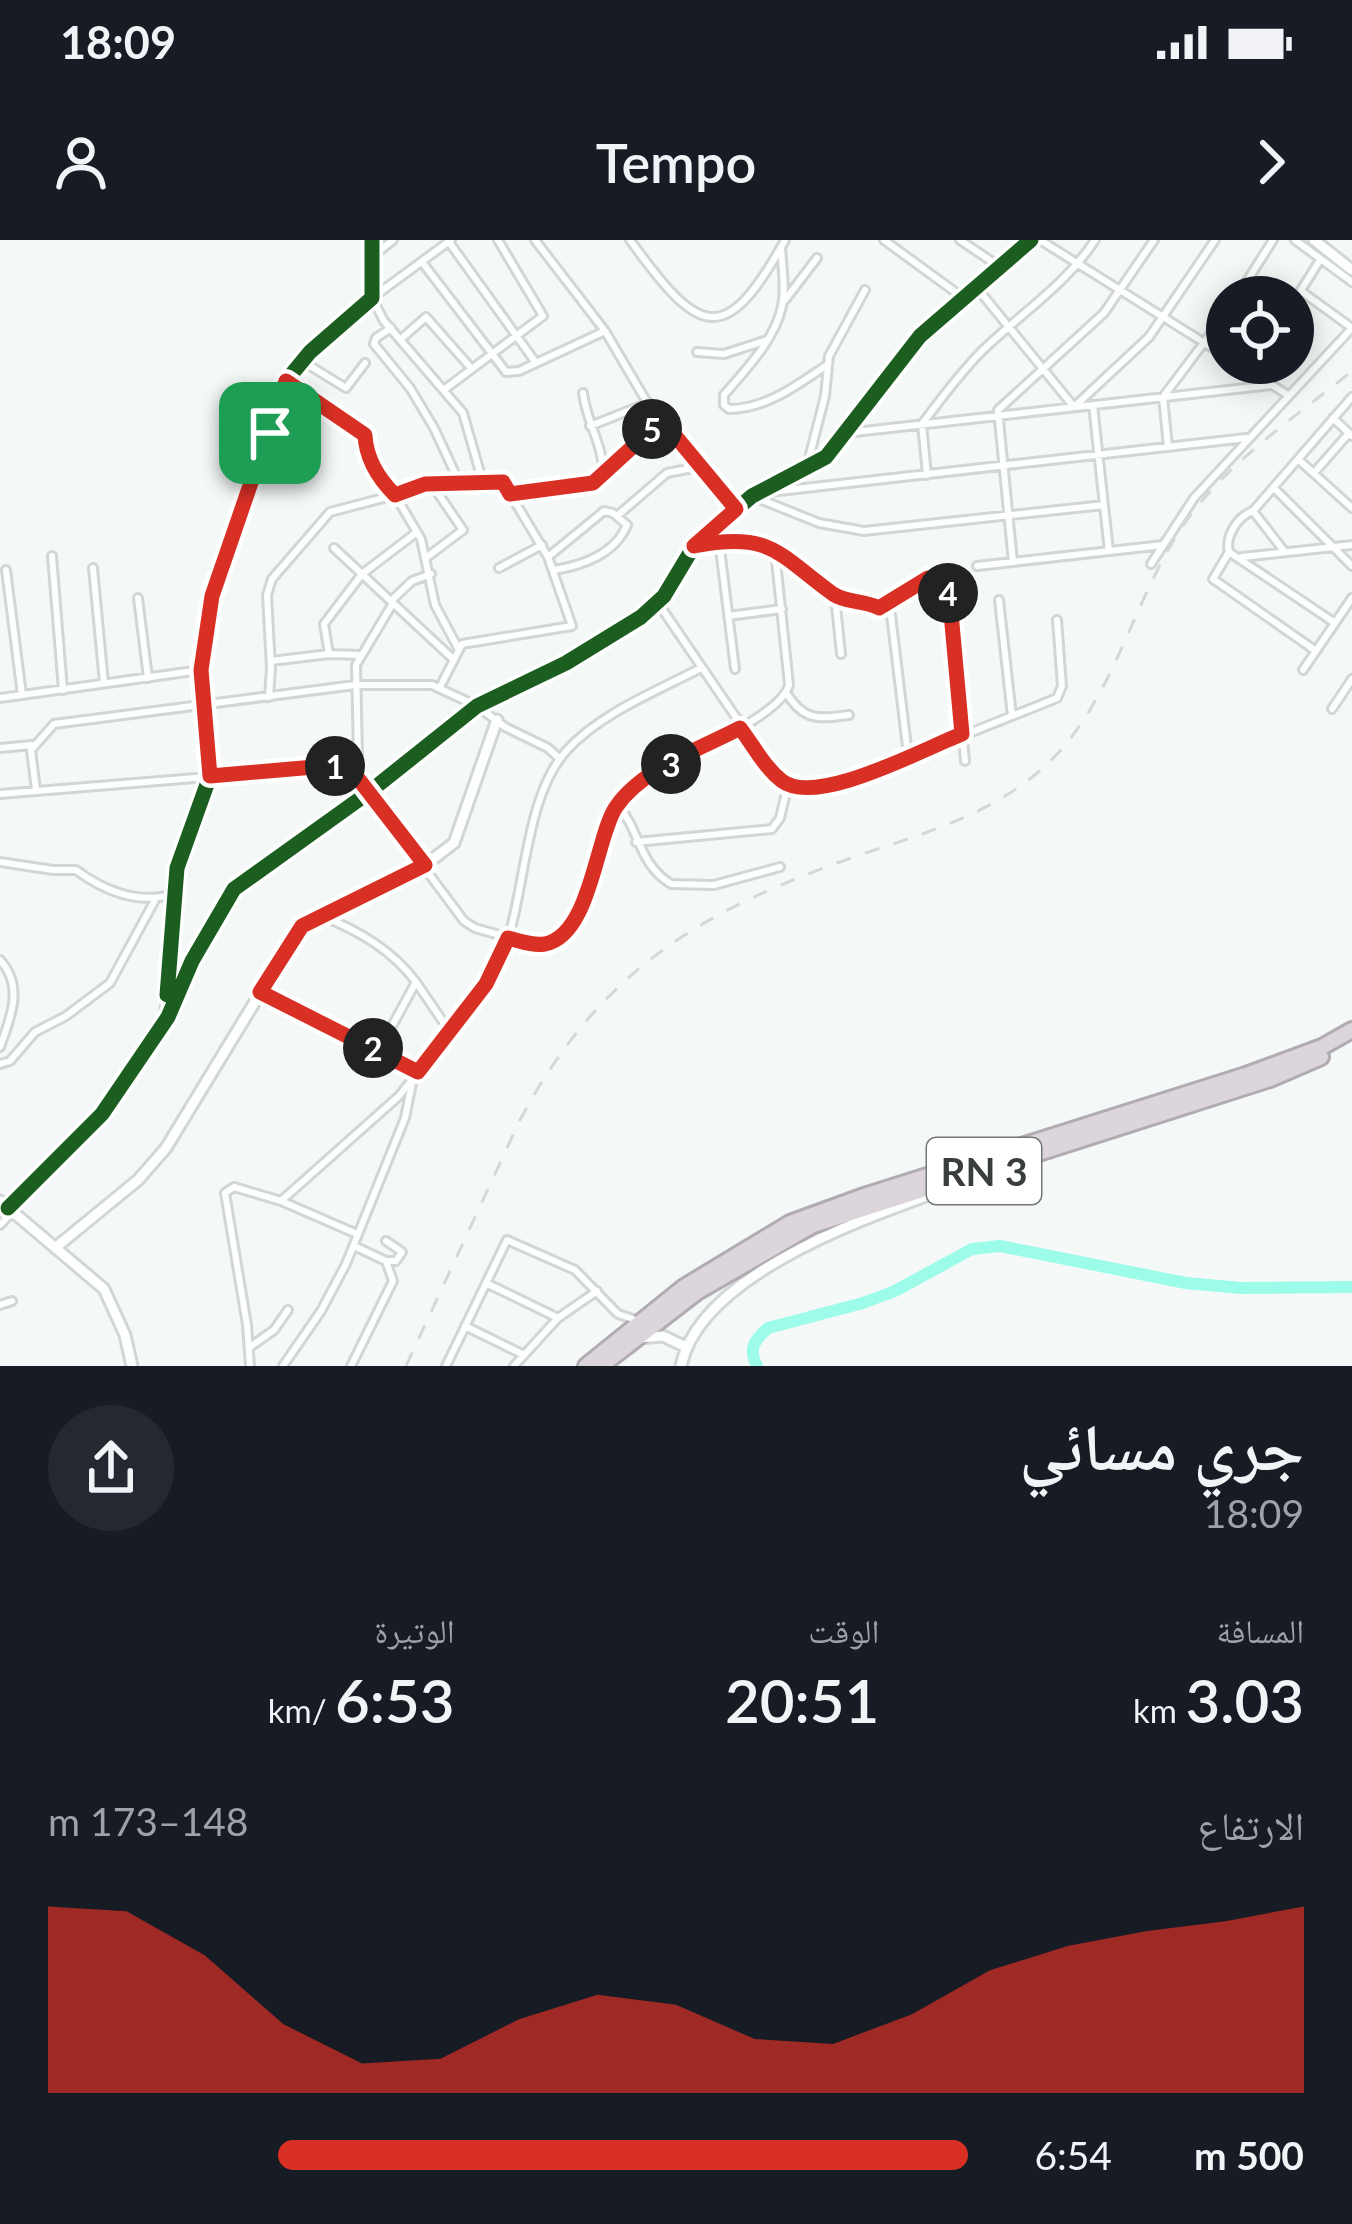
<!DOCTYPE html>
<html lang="ar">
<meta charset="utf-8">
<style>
body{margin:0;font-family:Lato,"Noto Naskh Arabic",sans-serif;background:#242831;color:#f1f3f6;direction:rtl;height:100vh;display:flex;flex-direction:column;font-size:45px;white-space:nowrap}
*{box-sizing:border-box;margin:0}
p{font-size:39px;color:#9ea1a6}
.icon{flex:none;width:66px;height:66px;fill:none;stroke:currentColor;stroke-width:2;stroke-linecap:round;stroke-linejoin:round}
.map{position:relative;height:1126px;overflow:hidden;direction:ltr}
.details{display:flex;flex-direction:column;background:#171b24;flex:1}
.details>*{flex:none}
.controls{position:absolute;left:1206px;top:36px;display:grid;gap:24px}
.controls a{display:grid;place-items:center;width:108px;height:108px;border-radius:50%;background:#171b24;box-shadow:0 6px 30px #0003;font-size:60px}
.pin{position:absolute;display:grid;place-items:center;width:102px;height:102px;color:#fff;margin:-51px;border-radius:24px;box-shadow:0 6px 18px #0006}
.km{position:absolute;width:60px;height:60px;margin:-30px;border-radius:50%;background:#222;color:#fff;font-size:33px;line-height:60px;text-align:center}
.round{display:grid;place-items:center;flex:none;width:126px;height:126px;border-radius:63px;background:#242831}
.headline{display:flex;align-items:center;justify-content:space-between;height:204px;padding:0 48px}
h1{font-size:66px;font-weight:600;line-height:90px}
.stats{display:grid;grid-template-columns:repeat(3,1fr);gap:18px;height:204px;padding:12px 48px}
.stats div{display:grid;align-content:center}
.stats b{font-size:60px;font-weight:600}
.stats small{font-size:33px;font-weight:400}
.stats p{font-size:33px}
.chart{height:336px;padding:24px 48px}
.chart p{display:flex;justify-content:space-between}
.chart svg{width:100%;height:216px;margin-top:12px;fill:#d93025;opacity:.7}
ul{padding:0 48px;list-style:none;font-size:39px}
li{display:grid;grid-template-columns:192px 144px 1fr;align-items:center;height:90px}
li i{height:30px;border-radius:15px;background:#d93025}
.status{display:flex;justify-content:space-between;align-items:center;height:84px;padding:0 60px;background:#171b24;direction:ltr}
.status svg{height:33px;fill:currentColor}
header{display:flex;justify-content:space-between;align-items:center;height:156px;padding:0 48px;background:#171b24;font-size:54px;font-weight:600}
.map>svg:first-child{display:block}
</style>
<div class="status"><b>18:09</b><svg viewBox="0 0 49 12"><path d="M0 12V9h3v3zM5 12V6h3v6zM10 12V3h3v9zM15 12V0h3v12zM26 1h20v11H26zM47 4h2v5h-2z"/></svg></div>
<header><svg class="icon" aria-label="forward" viewBox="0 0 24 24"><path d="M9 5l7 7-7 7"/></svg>Tempo<svg class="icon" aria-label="person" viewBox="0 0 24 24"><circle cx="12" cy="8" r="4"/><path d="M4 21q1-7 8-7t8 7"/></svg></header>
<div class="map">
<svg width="1352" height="1126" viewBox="0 0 1352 1126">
<rect width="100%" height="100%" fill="#f4f9f8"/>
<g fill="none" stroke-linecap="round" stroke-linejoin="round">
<!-- river -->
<path stroke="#9cfce9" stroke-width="12" d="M757,1126C748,1108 754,1101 768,1088L863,1063L895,1051L972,1009L1000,1006L1186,1043L1241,1048L1352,1047"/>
<defs>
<path id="street" d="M451,0L372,58L384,81L463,173L483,243
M535,0L605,91L645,159L736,269
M630,0C698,94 724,111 785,0
M884,0L962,57
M960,0L1000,27
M1040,0L1227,117
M1295,0L1352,42
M449,2L536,123
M781,7C782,26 786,48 782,66C775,100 746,129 724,155V165L729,169C766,169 797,145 827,125
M373,16L393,0
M422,22L506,132L519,131L605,91
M977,48L1074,167L1149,97L1215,0
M1301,51L1352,88
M1237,57L1273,0
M785,60L817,18
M1293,63L1320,20
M391,88L376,98L374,104L410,148L434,188L460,244
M401,99L426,77L471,128
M697,112L724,114L764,101
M302,121L346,148L365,123
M1237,123L1288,155
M445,149L543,76L498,0
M1093,165L1109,311
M1333,178L1352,196
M590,186L648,163
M846,193L1272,145
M1168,207L1163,157L1227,72
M1299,220L1352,268
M807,226L825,156L829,116L865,50
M605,231L662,180
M1314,233L1349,193
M927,235L922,184C941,159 959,134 982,111C1021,73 1065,46 1095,0
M1274,248L1352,326
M761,253L1246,198
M511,254L584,245L603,236C605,209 586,181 583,153
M752,256L819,283L864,291L1104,265
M1253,271L1284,311
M617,276L667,233L698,227
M719,301L735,429
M698,305C740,297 773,305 807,331C817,338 826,351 837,357C855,366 871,360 891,375L908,515
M334,308L453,419
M1229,312C1225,296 1238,276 1253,271L1352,157
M52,316L63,450
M427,317L463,290L433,246
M548,317L604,271L613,273L627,285C615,314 582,326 553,330
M1242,317L1352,305
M1013,322L998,170L1104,73L1154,0
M1151,324L1194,258L1352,88
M977,326L1163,305
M93,328L104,443
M499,328L542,305
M6,330L22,455
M835,356L841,414
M138,358L148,438
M999,360L1012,476
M391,361L412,341L431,334
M658,363L774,533C798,557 828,548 857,538L1057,458L1062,446L1057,380
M879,367L928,338L948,340L965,521
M728,376L782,369
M1316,411L1213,339L1229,312L1335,383
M329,414L324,384L362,334L417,292
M271,421L329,414L360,415
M1303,430L1352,358
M440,447L462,404L572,386L548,317L503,242L425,244L395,255L421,299L435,365L458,408
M787,454C804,481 818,479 849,475
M269,457L271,428L267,355L272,339L330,272L395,255C379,238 366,218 365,195L286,141
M0,458L201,430
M1332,469L1352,439
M0,508L32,505
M350,528L358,516L356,425L393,363
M36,550L31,510L54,484L355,445H432L477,466L505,487L548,508L560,519
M0,554L343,526L350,528L464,681L475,688L528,703H550C605,661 587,587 638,546C670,520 780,479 789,445L775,311
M617,565C640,588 637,623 671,644L714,645L780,627
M636,602L772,589L780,578L788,544
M0,622L53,630H76C104,651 139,665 173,654
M322,676C359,691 392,710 416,742L379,810
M0,720C24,746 11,777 0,807
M416,742L450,792
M163,781L174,694L177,628L210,536L201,430L211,355L286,141L310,112L372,58V0
M0,824L10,821L35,792L66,776L110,743L155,660
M418,832C447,795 488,756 504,711C526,652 524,557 567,510C601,473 657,451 701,428
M281,961L357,994
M0,985L12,972
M386,1001L402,1012L396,1021H386
M486,1043L558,1078
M0,1065L12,1061
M465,1086L524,1115
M250,1107L274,1090L288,1070
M250,1126L247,1085L225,953L234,947L281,961L399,856L418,832L261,752
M283,1126L321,1071L346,1024L405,878L412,843
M351,1126L393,1041L386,1021L354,1006
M446,1126L507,1000L575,1030L618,1074L639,1081
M514,1126L558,1078L597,1051"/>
<path id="secondary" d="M1314,0L1352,30
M0,961L104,1049L125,1095L132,1126
M8,968L102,874L168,777L192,721L234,649L368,553L477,466L566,423L641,377L664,356L694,306L752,256L826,217L920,96L1031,0
M55,1008L138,940L166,908L301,686L425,625L454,603L497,480
M639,1098L663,1096L686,1107
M681,1126C699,1037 857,981 934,953"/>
<path id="highway" d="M586,1126L684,1047L790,983L864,956L1246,835L1322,807L1352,790
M601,1126L697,1052L813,985L1270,839L1321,817"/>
</defs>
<!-- street casing -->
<use href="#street" stroke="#d2d6d5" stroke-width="12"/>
<!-- secondary casing -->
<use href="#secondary" stroke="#d2d6d5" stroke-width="15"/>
<!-- highway casing -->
<use href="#highway" stroke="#b1acb3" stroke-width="20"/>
<!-- street -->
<use href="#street" stroke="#fdfefe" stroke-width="6"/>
<!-- secondary -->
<use href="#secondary" stroke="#fdfefe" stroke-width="9"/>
<!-- highway -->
<use href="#highway" stroke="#ddd5dc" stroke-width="14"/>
<!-- rail -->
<path stroke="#d6d8d8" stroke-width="3" stroke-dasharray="15 15" stroke-linecap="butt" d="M406,1126L520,880C599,732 699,671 854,617C918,595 983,578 1036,534C1111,472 1128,371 1179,292C1220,227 1293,179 1352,131"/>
<defs>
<path id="cycleway" d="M167,755L177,628L210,536L201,430L211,355L286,141L310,112L372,58V0
M8,968L102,874L168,777L192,721L234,649L368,553L477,466L566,423L641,377L664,356L694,306L752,256L826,217L920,96L1031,0"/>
</defs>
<!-- cycleway casing -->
<use href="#cycleway" stroke="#fff" stroke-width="22"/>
<!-- cycleway -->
<use href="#cycleway" stroke="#1b5e20" stroke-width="15"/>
</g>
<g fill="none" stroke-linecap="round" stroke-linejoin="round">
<defs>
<path id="route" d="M286,141L365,195C366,218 378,238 395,255L425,244L503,242L510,254L593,243L662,180L736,269L694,306C771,291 778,314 833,354C846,363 864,360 879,368L928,338L948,340L962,494C923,509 817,567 782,541C765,528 753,505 740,488C700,509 642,529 616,567C596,596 591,695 545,704C533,706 520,701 508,698L486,744L418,832L260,752L302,686L425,625L350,528L326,526L210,536L201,430L212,356Z"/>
</defs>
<!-- route casing -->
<use href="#route" stroke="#fff" stroke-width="24"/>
<!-- route -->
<use href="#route" stroke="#d93025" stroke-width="15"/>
</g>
<g text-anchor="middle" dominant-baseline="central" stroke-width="12" stroke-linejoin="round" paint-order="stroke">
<!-- shield labels -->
<rect fill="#fff" stroke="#747776" stroke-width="3" x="927" y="898" width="114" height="66" rx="9"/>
<g font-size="39" font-weight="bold" fill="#393d3c">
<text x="984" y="931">RN 3</text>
</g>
</g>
</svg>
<div class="controls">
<a><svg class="icon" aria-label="locate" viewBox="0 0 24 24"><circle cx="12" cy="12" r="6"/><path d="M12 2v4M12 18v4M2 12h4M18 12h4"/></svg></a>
</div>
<div class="pin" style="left:270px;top:193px;background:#1e9e55"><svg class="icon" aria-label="arrive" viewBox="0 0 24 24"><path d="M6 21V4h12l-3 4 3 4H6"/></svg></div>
<b class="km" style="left:335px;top:526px">1</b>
<b class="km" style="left:373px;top:808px">2</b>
<b class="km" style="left:671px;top:524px">3</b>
<b class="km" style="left:948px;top:353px">4</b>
<b class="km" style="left:652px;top:189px">5</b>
</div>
<section class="details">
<div class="headline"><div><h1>جري مسائي</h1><p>18:09</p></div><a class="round"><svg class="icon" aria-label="share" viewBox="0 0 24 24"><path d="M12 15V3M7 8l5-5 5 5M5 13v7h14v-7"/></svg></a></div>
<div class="stats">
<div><p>المسافة</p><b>3.03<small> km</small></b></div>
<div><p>الوقت</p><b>20:51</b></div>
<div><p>الوتيرة</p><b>6:53<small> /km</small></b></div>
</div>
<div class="chart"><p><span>الارتفاع</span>148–173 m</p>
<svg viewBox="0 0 160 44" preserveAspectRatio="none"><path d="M0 44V6L10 7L20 16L30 30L40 38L50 37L60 29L70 24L80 26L90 33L100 34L110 28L120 19L130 14L140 11L150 9L160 6V44z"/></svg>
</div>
<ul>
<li><b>500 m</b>6:54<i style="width:75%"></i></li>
</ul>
</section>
